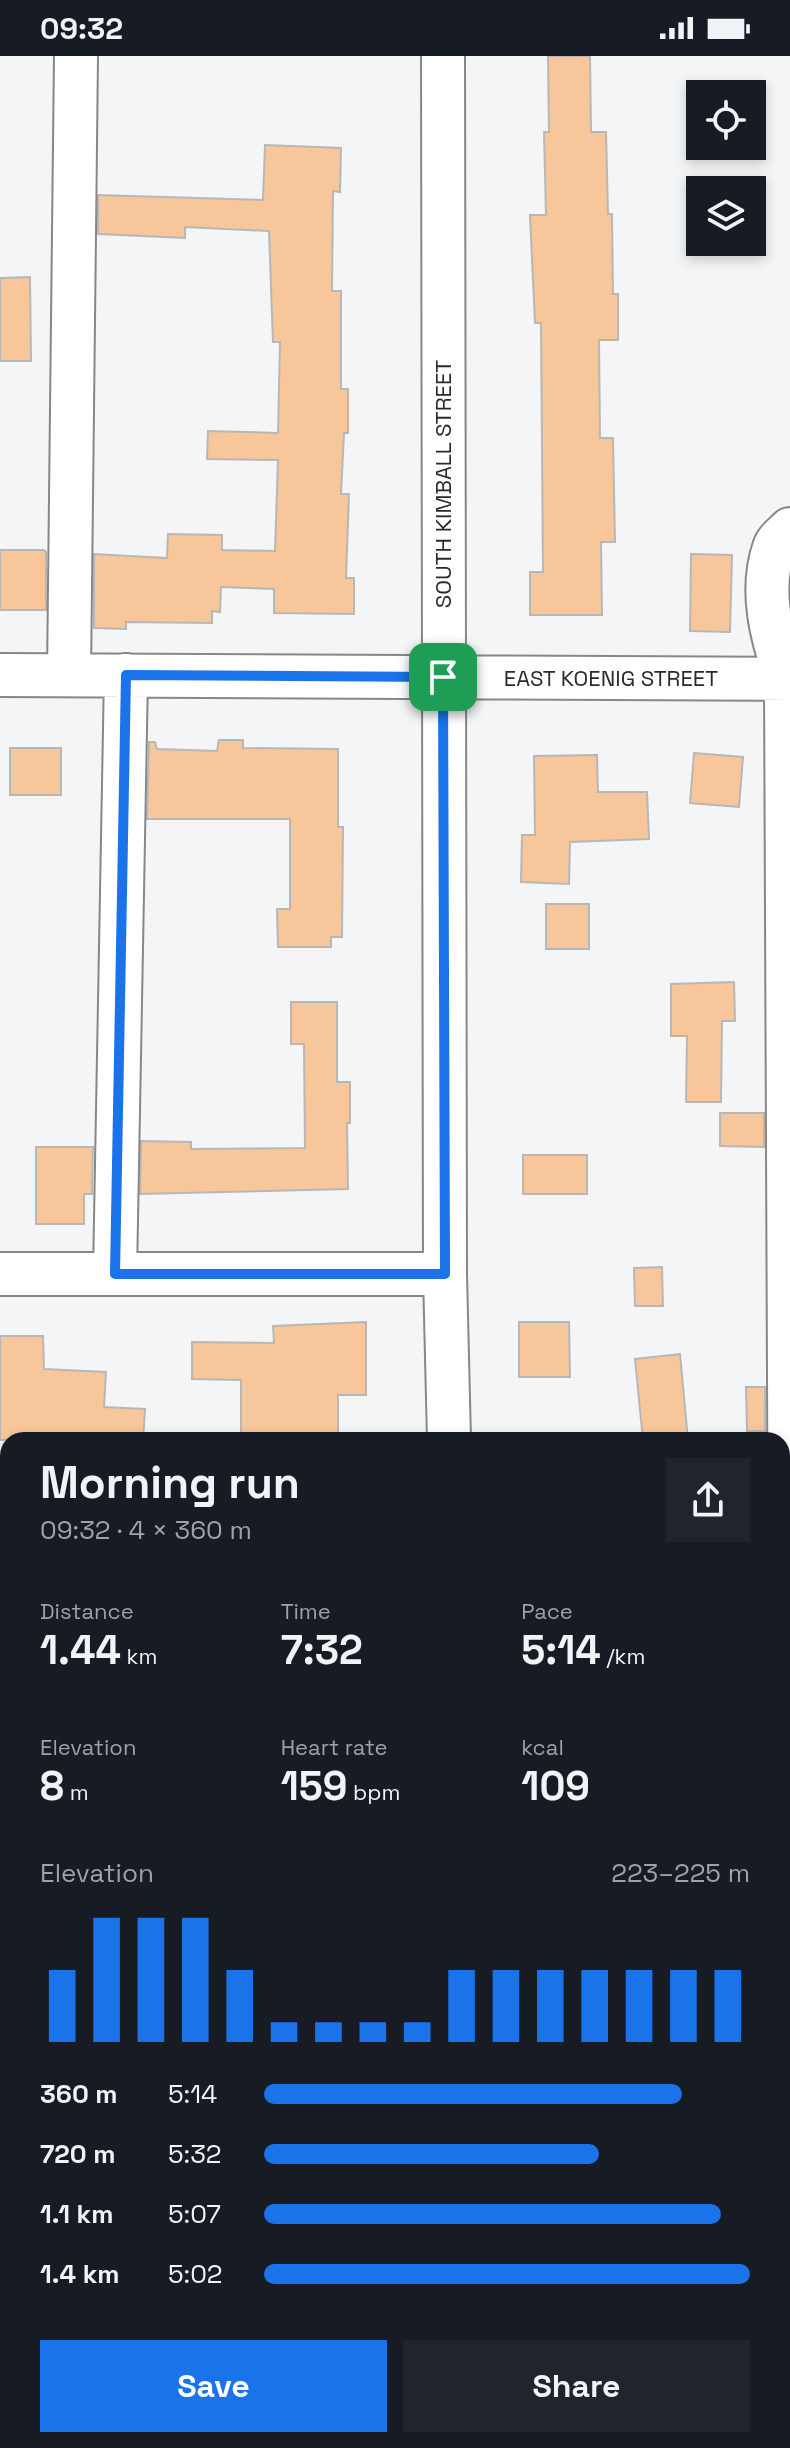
<!DOCTYPE html>
<meta charset="utf-8">
<style>
body{margin:0;font-family:"Space Grotesk",sans-serif;background:#20242c;color:#f1f3f6;height:100vh;display:flex;flex-direction:column;font-size:30px;white-space:nowrap}
*{box-sizing:border-box;margin:0}
p{font-size:26px;color:#9ea1a6}
.icon{flex:none;width:44px;height:44px;fill:none;stroke:currentColor;stroke-width:2;stroke-linecap:round;stroke-linejoin:round}
.map{position:relative;flex:1;overflow:hidden}
.drawer{position:absolute;left:0px;top:1376px;width:790px;height:1016px;display:flex;flex-direction:column;background:#171b24;border-radius:24px 24px 0 0;box-shadow:0 4px 12px #0003}
.drawer>*{flex:none}
.buttons{position:absolute;left:686px;top:24px;display:grid;gap:16px}
.buttons a{display:grid;place-items:center;width:80px;height:80px;border-radius:0px;background:#171b24;box-shadow:0 4px 12px #0003;font-size:40px}
.pin{position:absolute;display:grid;place-items:center;width:68px;height:68px;color:#fff;margin:-34px;border-radius:16px;box-shadow:0 4px 12px #0006}
.round{display:grid;place-items:center;flex:none;width:84px;height:84px;border-radius:0px;background:#20242c}
.headline{display:flex;align-items:center;justify-content:space-between;height:136px;padding:0 40px}
h1{font-size:44px;font-weight:600;line-height:60px}
.figures{display:grid;grid-template-columns:repeat(3,1fr);gap:12px;height:136px;padding:8px 40px}
.figures div{display:grid;align-content:center}
.figures b{font-size:40px;font-weight:600}
.figures small{font-size:22px;font-weight:400}
.figures p{font-size:22px}
.chart{height:224px;padding:16px 40px}
.chart p{display:flex;justify-content:space-between}
.chart svg{width:100%;height:144px;margin-top:8px;stroke:#1a73e8;stroke-width:6}
.button{display:flex;gap:16px;margin-top:auto;padding:16px 40px}
.button a{flex:1;height:92px;border-radius:0px;background:#1a73e8;color:#fff;font-size:32px;font-weight:600;line-height:92px;text-align:center}
.button a+a{background:#20242c;color:#f1f3f6}
ul{padding:0 40px;list-style:none;font-size:26px}
li{display:grid;grid-template-columns:128px 96px 1fr;align-items:center;height:60px}
li i{height:20px;border-radius:10px;background:#1a73e8}
.status{display:flex;justify-content:space-between;align-items:center;height:56px;padding:0 40px;background:#171b24;direction:ltr}
.status svg{height:22px;fill:currentColor}
.map>svg:first-child{display:block}
</style>
<div class="status"><b>09:32</b><svg viewBox="0 0 49 12"><path d="M0 12V9h3v3zM5 12V6h3v6zM10 12V3h3v9zM15 12V0h3v12zM26 1h20v11H26zM47 4h2v5h-2z"/></svg></div>
<div class="map">
<svg width="790" height="2392" viewBox="0 0 790 2392">
<rect width="100%" height="100%" fill="#f4f5f6"/>
<!-- green -->
<path fill="#a9fcd2" d="M782,1585H790V2392H0V1819H8V2384H782Z"/>
<!-- water -->
<path fill="#7bd1f7" d="M8,1877V2384H544L522,2392H0V1880Z"/>
<!-- building -->
<path fill="#f7c79b" stroke="#b9b7b6" stroke-width="2" d="M548,0H590L591,76H606L608,158H612L613,238H618V284H599L600,382H613L615,486H601L602,559H530V516H543L541,267H535L530,159H546L544,76H549Z
M265,89L341,92L340,136L333,135L332,235H341V333H348V377H344L341,438H349L346,522H354V558L274,557V533L221,531L220,556L212,555V567L126,566V573L94,572V498L167,502L168,478L222,479V494L275,495L278,404L207,403L208,375L278,377L280,286H273L269,175L185,171V182L98,178V139L263,144Z
M30,221L31,305H0V222Z
M0,494H44L46,496V554H0Z
M691,498L732,499L730,576L690,575Z
M219,684H243V692L338,693V771H343L342,881H331V891H278L277,853H290V763H147L149,686H155L157,693L217,695Z
M10,692H61V739H10Z
M694,697L743,701L739,751L690,747Z
M597,699L598,736H647L649,783L570,786L569,828L521,826L522,779H535L534,700Z
M546,848H589V893H546Z
M734,926L735,965H722L721,1046H686L687,980H671V928Z
M291,946H337V1026H350V1067H347L348,1133L140,1138L141,1085L191,1086V1093L305,1092L304,988H291Z
M720,1057H764V1091L720,1090Z
M36,1091H93L92,1138H84V1168H36Z
M523,1099H587V1138H523Z
M662,1211L663,1250H635L634,1212Z
M366,1266V1339H338V1382L241,1384V1324L192,1323V1286L274,1287L273,1270Z
M519,1266H569L570,1321H519Z
M0,1280H43L44,1313L106,1316L104,1351L145,1353L143,1384H0Z
M680,1298L688,1384H643L635,1303Z
M746,1331H765V1375H747Z"/>
<g fill="none" stroke-linecap="round" stroke-linejoin="round">
<defs>
<path id="minor" d="M443,0L445,1218L449,1384
M0,619L790,623
M69,619L76,0
M0,1218H445
M115,1218L126,619
M0,1545H8
M790,1550L786,623C772,582 759,535 774,492C776,485 784,479 790,473"/>
</defs>
<!-- minor casing -->
<use href="#minor" stroke="#878789" stroke-width="46"/>
<!-- path -->
<path stroke="#a1a1a2" stroke-width="5" stroke-dasharray="6 6" stroke-linecap="butt" d="M0,1861L8,1859
M676,2384L680,2392
M541,2392L557,2384
M718,2392L724,2384"/>
<!-- minor -->
<use href="#minor" stroke="#fff" stroke-width="42"/>
</g>
<g fill="none" stroke-linecap="round" stroke-linejoin="round">
<defs>
<path id="route" d="M126,619L443,621L445,1218H115Z"/>
</defs>
<!-- route casing -->
<use href="#route" stroke="#fff" stroke-width="16"/>
<!-- route -->
<use href="#route" stroke="#1a73e8" stroke-width="10"/>
</g>
<g text-anchor="middle" dominant-baseline="central" stroke-width="6" stroke-linejoin="round" paint-order="stroke">
<!-- street labels -->
<g font-size="22" fill="#2a2a2a" stroke="#fff">
<text transform="translate(443 428) rotate(-90)">SOUTH KIMBALL STREET</text>
<text x="611" y="622">EAST KOENIG STREET</text>
</g>
</g>
</svg>
<div class="buttons">
<a><svg class="icon" aria-label="locate" viewBox="0 0 24 24"><circle cx="12" cy="12" r="6"/><path d="M12 2v4M12 18v4M2 12h4M18 12h4"/></svg></a>
<a><svg class="icon" aria-label="layers" viewBox="0 0 24 24"><path d="M12 4l9 5-9 5-9-5zM3 14l9 5 9-5"/></svg></a>
</div>
<div class="pin" style="left:443px;top:621px;background:#1e9e55"><svg class="icon" aria-label="arrive" viewBox="0 0 24 24"><path d="M6 21V4h12l-3 4 3 4H6"/></svg></div>
<section class="drawer">
<div class="headline"><div><h1>Morning run</h1><p>09:32 · 4 × 360 m</p></div><a class="round"><svg class="icon" aria-label="share" viewBox="0 0 24 24"><path d="M12 15V3M7 8l5-5 5 5M5 13v7h14v-7"/></svg></a></div>
<div class="figures">
<div><p>Distance</p><b>1.44<small> km</small></b></div>
<div><p>Time</p><b>7:32</b></div>
<div><p>Pace</p><b>5:14<small> /km</small></b></div>
</div>
<div class="figures">
<div><p>Elevation</p><b>8<small> m</small></b></div>
<div><p>Heart rate</p><b>159<small> bpm</small></b></div>
<div><p>kcal</p><b>109</b></div>
</div>
<div class="chart"><p><span>Elevation</span>223–225 m</p>
<svg viewBox="0 0 160 44" preserveAspectRatio="none"><path d="M5 44V22M15 44V6M25 44V6M35 44V6M45 44V22M55 44V38M65 44V38M75 44V38M85 44V38M95 44V22M105 44V22M115 44V22M125 44V22M135 44V22M145 44V22M155 44V22"/></svg>
</div>
<ul>
<li><b>360 m</b>5:14<i style="width:86%"></i></li>
<li><b>720 m</b>5:32<i style="width:69%"></i></li>
<li><b>1.1 km</b>5:07<i style="width:94%"></i></li>
<li><b>1.4 km</b>5:02<i style="width:100%"></i></li>
</ul>
<div class="button"><a>Save</a><a>Share</a></div>
</section>
</div>
